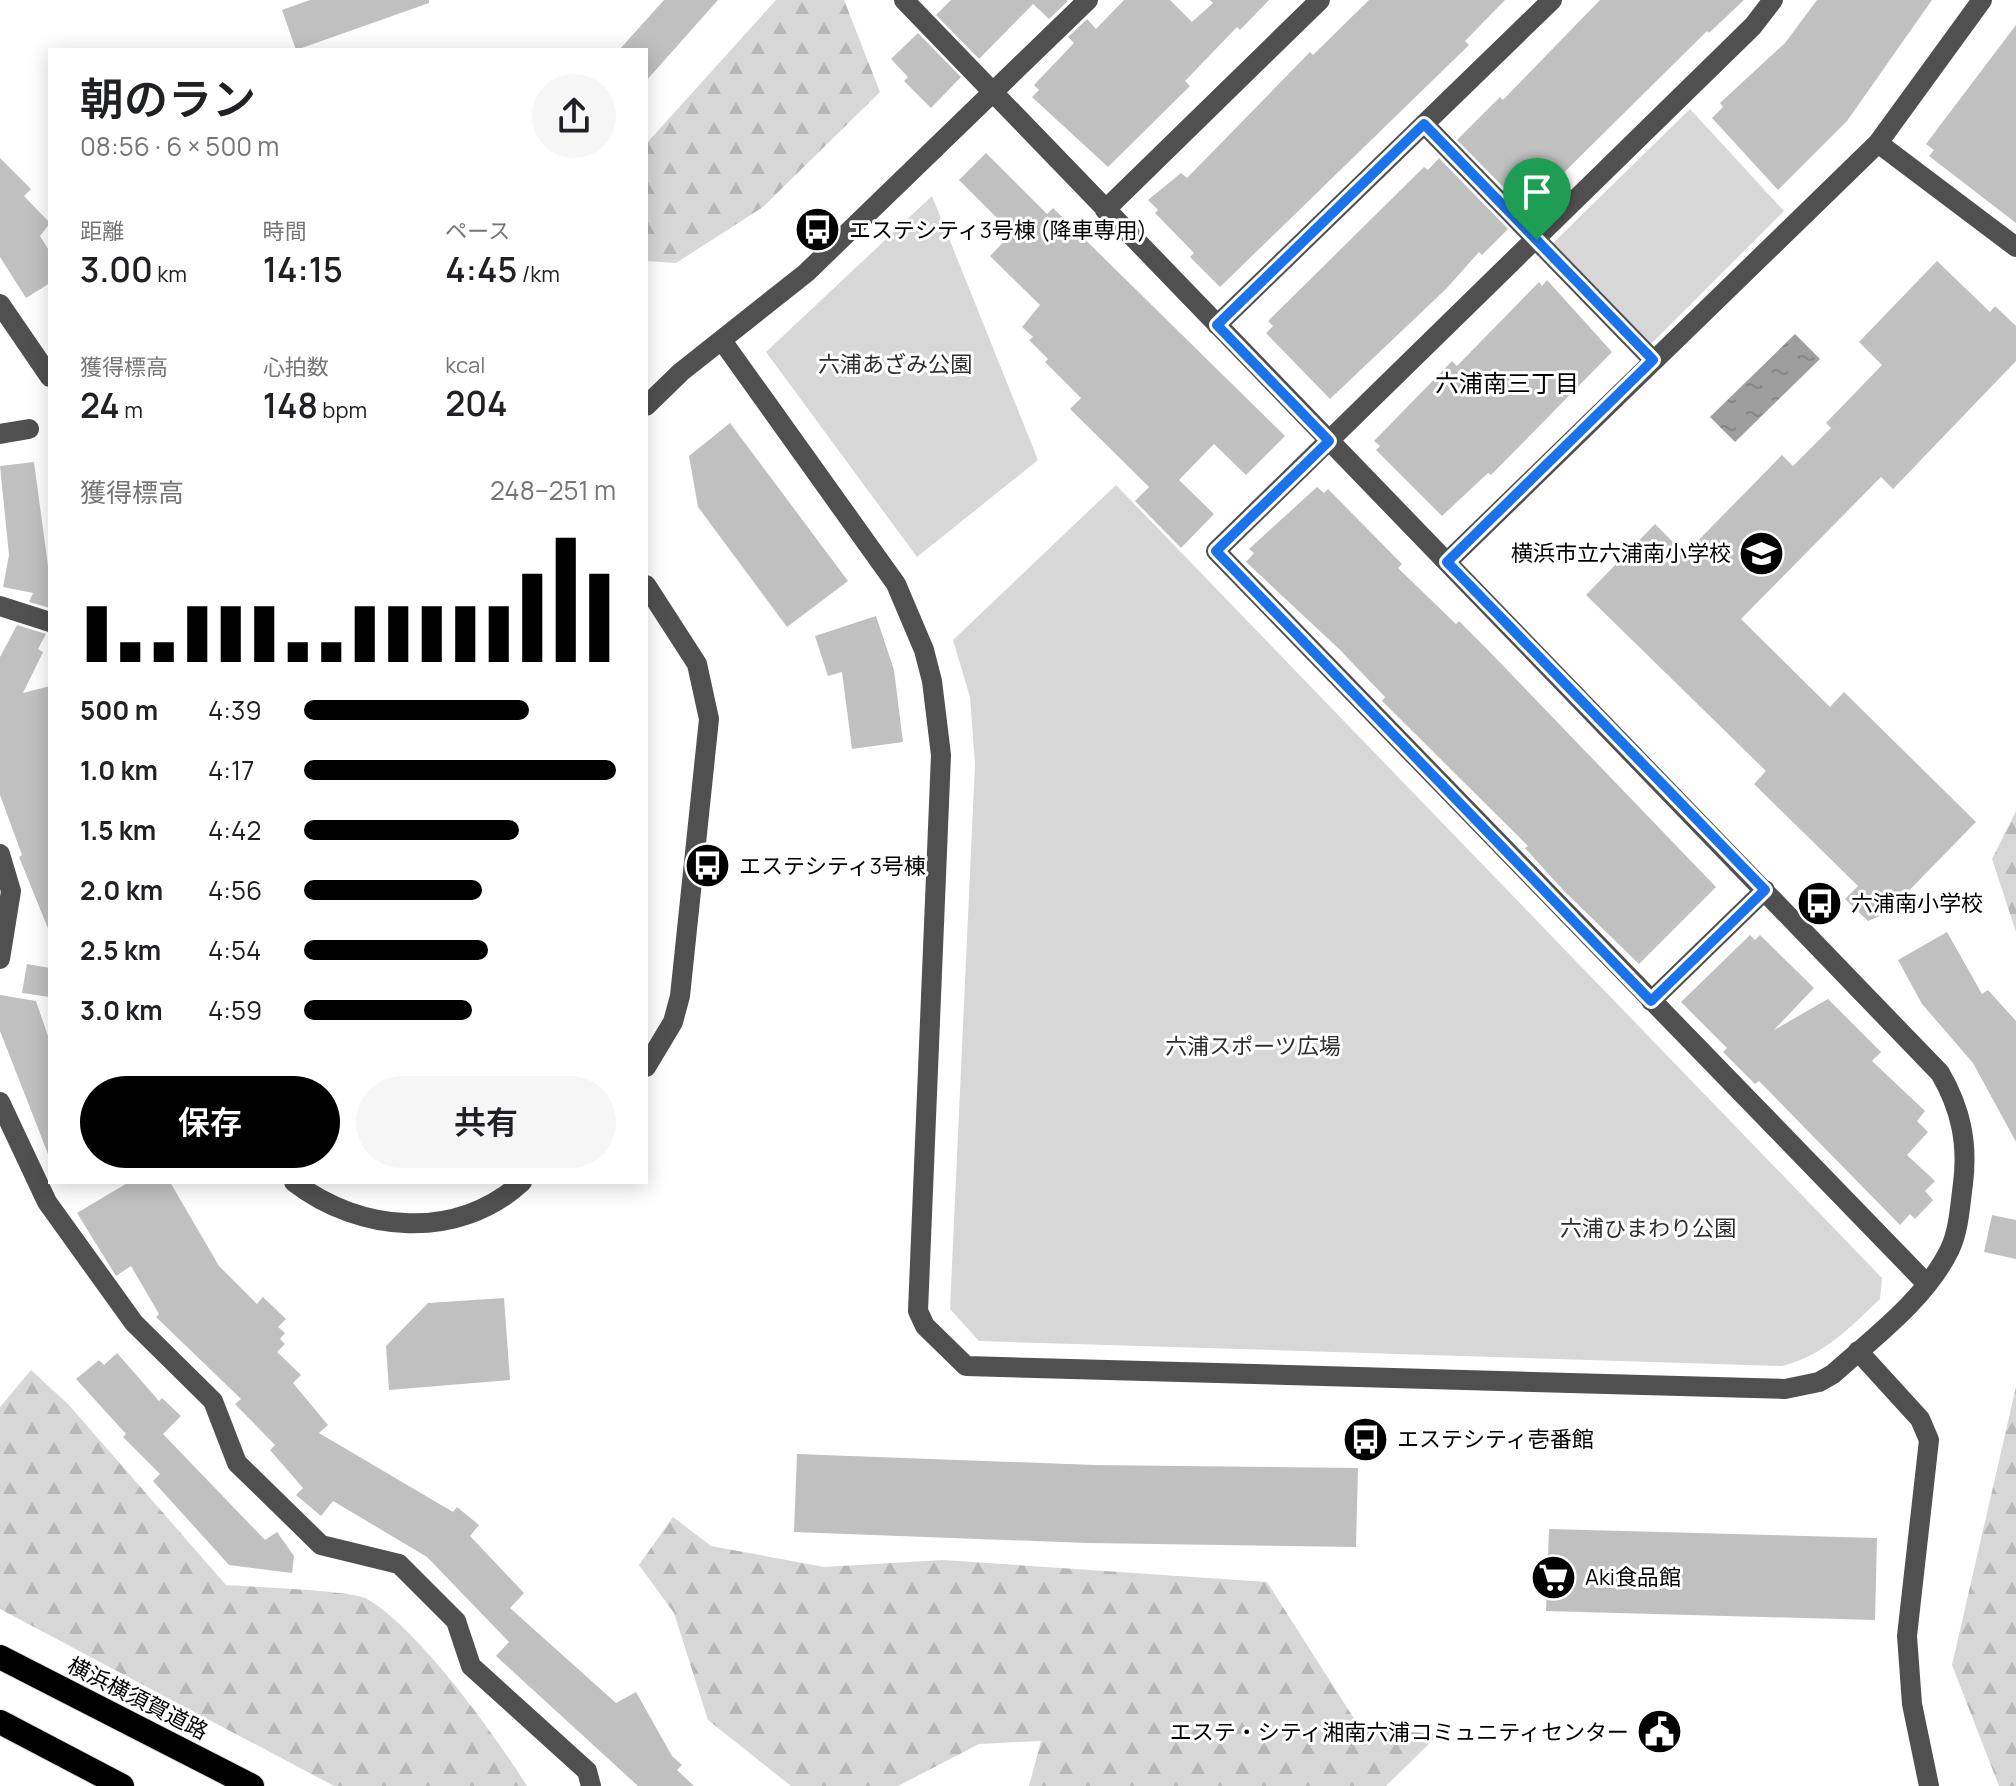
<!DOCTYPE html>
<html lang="ja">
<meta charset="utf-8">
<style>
body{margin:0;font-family:Manrope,"Noto Sans JP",sans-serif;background:#f6f6f6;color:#202124;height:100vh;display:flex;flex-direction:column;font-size:30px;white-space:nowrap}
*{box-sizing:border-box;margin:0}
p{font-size:26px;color:#757577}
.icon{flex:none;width:44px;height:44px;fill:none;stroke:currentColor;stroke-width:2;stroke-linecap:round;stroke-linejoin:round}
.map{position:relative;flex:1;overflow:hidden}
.side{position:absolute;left:48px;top:48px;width:600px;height:1136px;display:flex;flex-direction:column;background:#fff;border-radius:0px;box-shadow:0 4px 20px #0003}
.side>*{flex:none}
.pin{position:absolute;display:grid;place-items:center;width:68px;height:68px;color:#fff;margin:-82px -34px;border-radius:50% 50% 50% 0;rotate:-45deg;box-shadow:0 0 8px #0007}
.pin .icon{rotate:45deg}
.round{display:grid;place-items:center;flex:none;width:84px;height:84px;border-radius:42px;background:#f6f6f6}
.overview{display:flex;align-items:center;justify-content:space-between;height:136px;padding:0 32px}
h1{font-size:44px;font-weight:600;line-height:60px}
.stats{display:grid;grid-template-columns:repeat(3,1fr);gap:12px;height:136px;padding:8px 32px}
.stats div{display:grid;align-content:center}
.stats b{font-size:34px;font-weight:600}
.stats small{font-size:22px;font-weight:400}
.stats p{font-size:22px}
.chart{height:224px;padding:16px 32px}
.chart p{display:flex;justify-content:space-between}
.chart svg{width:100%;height:144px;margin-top:8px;stroke:#000;stroke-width:6}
.button{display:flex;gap:16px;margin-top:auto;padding:16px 32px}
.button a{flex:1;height:92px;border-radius:48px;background:#000;color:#fff;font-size:32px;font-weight:600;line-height:92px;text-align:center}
.button a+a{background:#f6f6f6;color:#202124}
ul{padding:0 32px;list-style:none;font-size:26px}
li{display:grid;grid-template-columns:128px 96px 1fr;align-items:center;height:60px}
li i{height:20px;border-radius:10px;background:#000}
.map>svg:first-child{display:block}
</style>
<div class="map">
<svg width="2016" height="1786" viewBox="0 0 2016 1786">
<defs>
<pattern id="forest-firs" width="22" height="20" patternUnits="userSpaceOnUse" patternTransform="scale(2)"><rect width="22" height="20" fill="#d7d7d7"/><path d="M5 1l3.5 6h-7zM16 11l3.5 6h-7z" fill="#b7b7b7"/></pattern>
<pattern id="water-ripples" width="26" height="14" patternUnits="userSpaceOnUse" patternTransform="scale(2)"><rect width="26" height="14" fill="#9e9e9e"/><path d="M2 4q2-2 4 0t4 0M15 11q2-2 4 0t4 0" fill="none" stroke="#868686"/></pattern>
</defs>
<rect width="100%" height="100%" fill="#fff"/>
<!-- green -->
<path fill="#d7d7d7" d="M1690,109L1784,211L1649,346L1549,247Z
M932,196L1038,460L917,557L766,352Z
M1116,485L1882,1278L1880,1299C1849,1328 1825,1355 1782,1366L979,1341L950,1309L975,764L970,697L953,640Z"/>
<!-- forest -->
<path fill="url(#forest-firs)" d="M776,0H844L880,92L763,207L676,263L646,261V144Z
M2016,811V932L1992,859Z
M31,1370L68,1404L226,1585C252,1587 348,1590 365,1598C415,1624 496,1736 527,1786H334L0,1609V1407Z
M2016,1387V1786H1999L1952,1665Z
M673,1517L711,1546L824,1567L943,1560L1267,1582L1360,1728L1439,1734L1386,1786H1029L1041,1741L979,1744L898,1786H791L708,1720L674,1613L639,1565Z"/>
<!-- water -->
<path fill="url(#water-ripples)" d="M1795,334L1820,359L1735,442L1710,417Z"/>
<!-- building -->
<path fill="#c0c0c0" d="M310,0H429V3L296,50L282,10Z
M664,0H718L646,81V50H619Z
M951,0H1066L1068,1L1049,19L1033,4L979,59L936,15Z
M1124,0H1170L1192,22L1213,3L1210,0H1269L1240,30L1237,27L1185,81L1190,86L1108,167L1032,97L1039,90L1034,85L1074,43L1068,37L1087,19L1096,29Z
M1369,0H1505L1465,41L1469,45L1220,287L1190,257L1194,253L1155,213L1158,210L1148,200L1181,173L1187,178L1310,52L1313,55Z
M1600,0H1744L1709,33L1707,31L1526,210L1457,140L1500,97L1503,100Z
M1817,0H1932L1847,121L1778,190L1712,118L1723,107L1720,103L1785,43Z
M2016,25V223L1929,156L1934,150L1926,144Z
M918,33L961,77L931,108L904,81L908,77L891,59Z
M986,153L1047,214L1053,208L1285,436L1246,475L1214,444L1179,480L1214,514L1181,548L1135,501L1149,487L1070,409L1081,398L1045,362L1048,359L1029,340L1033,337L1022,327L1040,305L990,256L1012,233L959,180Z
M0,158L31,189L24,196L50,223L40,236L50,252V283L26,298L0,257Z
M1439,158L1508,229L1482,255L1479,252L1446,289L1330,399L1266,333L1273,326L1268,321L1424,167L1428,170Z
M1937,261L1990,312L1995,306L2016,326V361L1893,489L1881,477L1741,619L1830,707L1844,692L1976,822L1887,913L1868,921L1845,899L1858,886L1754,784L1766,771L1586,595L1655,524L1685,554L1782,455L1793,466L1831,428L1826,423L1882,365L1859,342Z
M1547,280L1612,352L1491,475L1488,473L1442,516L1376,450L1380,446L1374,441L1452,361L1457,366L1539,282L1542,286Z
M730,423L848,581L787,627L698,507L689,456Z
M34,462L48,566L50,561V608L29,602L33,593L3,587L9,555L0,466Z
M1317,487L1324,493L1328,489L1402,564L1398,568L1456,624L1459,621L1486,648L1716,887L1639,964L1564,891L1525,848L1528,846L1382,701L1385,697L1338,648L1246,562L1254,553L1249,549Z
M876,616L894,670L903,742L852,749L842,672L828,676L815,636Z
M17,625L46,634L38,649L43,652L23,693L50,686L49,931L19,857L22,855L0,795V657Z
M1947,932L1982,994L1988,990L2016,1021V1142L1973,1063L1922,1004L1898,960Z
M1750,935L1755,940L1760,935L1814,988L1774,1030L1828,999L1881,1052L1872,1061L1925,1111L1917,1121L1928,1132L1907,1155L1935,1181L1925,1191L1933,1200L1915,1219L1910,1214L1900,1225L1759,1081L1755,1084L1723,1052L1727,1048L1681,1002Z
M27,964L50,968V997L22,993Z
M0,995L36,1001L50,1042V1159L0,1031Z
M129,1182H170L219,1266L257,1304L263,1297L286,1319L278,1327L285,1333L280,1339L285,1344L277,1352L301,1375L293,1383L328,1425L319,1433L453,1512L457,1507L479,1525L470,1536L524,1593L510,1608L616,1703L636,1692L672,1756L682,1765L677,1770L694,1786H638L496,1656L509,1642L427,1557L333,1501L321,1516L296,1495L303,1488L270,1450L275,1445L235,1404L241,1399L156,1317L159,1314L131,1266L116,1276L77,1213Z
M1992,1215L2016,1220V1259L1984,1252Z
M504,1298L510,1380L389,1390L386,1346L428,1303Z
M117,1353L159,1401L162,1398L181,1416L163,1434L265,1540L277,1532L294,1556L292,1573L229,1565L153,1481L160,1474L123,1437L126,1434L76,1379L99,1360L104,1365Z
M797,1454L1094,1465L1358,1468L1356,1547L1088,1543L794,1532Z
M1549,1529L1877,1538L1875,1620L1546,1611Z"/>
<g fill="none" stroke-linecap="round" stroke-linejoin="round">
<defs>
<path id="highway" d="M0,1657L252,1786
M0,1722L122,1786"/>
</defs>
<!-- highway casing -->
<use href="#highway" stroke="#dbdbdb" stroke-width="26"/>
<!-- minor -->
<path stroke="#505050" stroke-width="20" d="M1773,0L1753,26L1216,551L1926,1283
M1424,124L1653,360
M1878,143L2016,247
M1105,210L1320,0
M0,304L50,377
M1217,325L1552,0
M723,342L896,584L924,650L932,681L941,755L918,1311L925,1326L966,1366L1785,1389L1819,1382L1833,1374C1873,1338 1926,1299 1950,1249C1959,1230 1960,1205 1963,1184C1968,1143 1961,1109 1940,1073L904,0
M646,406L681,372L806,273L1088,0
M0,434L29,429
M1447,562L1878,143L1982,0
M646,585L697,664L709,719L680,996L673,1022L646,1067
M0,606L50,622
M0,854L11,891L0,959
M1651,1001L1765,890
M0,1102L47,1202L134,1323L213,1401L237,1463L321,1545L399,1564L456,1621L471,1666L587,1771L591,1786
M294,1182C360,1233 458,1241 522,1182
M1858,1351L1920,1419L1929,1440L1907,1636L1912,1704L1929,1786"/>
<!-- highway -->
<use href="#highway" stroke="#000" stroke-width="24"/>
</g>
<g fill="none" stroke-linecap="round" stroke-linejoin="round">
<defs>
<path id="route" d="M1424,124L1653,360L1447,562L1765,890L1651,1001L1216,551L1329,441L1217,325Z"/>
</defs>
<!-- route casing -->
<use href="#route" stroke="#fff" stroke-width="16"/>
<!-- route -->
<use href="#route" stroke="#1a73e8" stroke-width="10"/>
</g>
<!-- icons -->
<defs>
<symbol id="bus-disc" viewBox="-11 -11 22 22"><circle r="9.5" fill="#000" stroke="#fff"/><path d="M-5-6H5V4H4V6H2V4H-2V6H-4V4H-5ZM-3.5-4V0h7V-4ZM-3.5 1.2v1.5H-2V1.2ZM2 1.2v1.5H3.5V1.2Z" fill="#fff"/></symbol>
<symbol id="school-disc" viewBox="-11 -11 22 22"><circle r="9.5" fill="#000" stroke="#fff"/><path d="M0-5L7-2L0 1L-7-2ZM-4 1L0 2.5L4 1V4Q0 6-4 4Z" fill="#fff"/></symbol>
<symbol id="supermarket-disc" viewBox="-11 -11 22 22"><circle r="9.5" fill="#000" stroke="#fff"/><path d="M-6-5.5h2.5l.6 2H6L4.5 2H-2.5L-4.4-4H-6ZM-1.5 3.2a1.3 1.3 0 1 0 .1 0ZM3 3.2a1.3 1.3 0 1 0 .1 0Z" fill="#fff"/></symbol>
<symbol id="civic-disc" viewBox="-11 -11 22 22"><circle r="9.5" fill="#000" stroke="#fff"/><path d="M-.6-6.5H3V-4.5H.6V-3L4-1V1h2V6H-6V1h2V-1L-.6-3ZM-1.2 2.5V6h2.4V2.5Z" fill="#fff"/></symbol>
</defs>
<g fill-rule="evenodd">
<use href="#bus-disc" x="792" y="204" width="51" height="51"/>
<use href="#school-disc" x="1736" y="528" width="51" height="51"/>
<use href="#bus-disc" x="682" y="840" width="51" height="51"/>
<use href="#bus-disc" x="1794" y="878" width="51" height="51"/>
<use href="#bus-disc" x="1340" y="1414" width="51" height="51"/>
<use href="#supermarket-disc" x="1528" y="1552" width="51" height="51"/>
<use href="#civic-disc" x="1634" y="1706" width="51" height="51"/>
</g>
<g text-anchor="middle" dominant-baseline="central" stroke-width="6" stroke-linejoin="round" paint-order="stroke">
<!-- poi labels -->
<g font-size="22" fill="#000" stroke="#fff" text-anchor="start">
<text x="849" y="230">エステシティ3号棟 (降車専用)</text>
<text x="1731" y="553" text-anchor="end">横浜市立六浦南小学校</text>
<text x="739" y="866">エステシティ3号棟</text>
<text x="1851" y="903">六浦南小学校</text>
<text x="1397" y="1439">エステシティ壱番館</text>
<text x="1585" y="1577">Aki食品館</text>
<text x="1629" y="1732" text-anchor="end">エステ・シティ湘南六浦コミュニティセンター</text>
</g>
<!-- park labels -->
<g font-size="22" fill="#2e2e2e" stroke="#fff">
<text x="895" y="364">六浦あざみ公園</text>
<text x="1253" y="1046">六浦スポーツ広場</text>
<text x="1648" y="1228">六浦ひまわり公園</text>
</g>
<!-- street labels -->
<g font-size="22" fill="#000" stroke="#fff">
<text transform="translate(138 1698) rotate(27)">横浜横須賀道路</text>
</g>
<!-- neighbourhood labels -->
<g font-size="24" fill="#000" stroke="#fff">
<text x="1507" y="382">六浦南三丁目</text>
</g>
</g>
</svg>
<div class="pin" style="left:1537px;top:240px;background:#1e9e55"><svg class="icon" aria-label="arrive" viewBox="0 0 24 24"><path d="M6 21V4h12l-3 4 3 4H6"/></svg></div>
<section class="side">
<div class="overview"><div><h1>朝のラン</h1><p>08:56 · 6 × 500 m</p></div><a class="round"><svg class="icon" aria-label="share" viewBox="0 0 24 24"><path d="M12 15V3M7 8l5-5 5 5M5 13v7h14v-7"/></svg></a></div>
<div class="stats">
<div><p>距離</p><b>3.00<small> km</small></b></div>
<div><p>時間</p><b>14:15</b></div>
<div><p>ペース</p><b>4:45<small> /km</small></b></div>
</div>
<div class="stats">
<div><p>獲得標高</p><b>24<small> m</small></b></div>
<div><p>心拍数</p><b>148<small> bpm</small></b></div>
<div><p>kcal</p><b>204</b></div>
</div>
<div class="chart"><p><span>獲得標高</span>248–251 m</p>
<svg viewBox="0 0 160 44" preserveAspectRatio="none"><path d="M5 44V27M15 44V38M25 44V38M35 44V27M45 44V27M55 44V27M65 44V38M75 44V38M85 44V27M95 44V27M105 44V27M115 44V27M125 44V27M135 44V17M145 44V6M155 44V17"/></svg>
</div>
<ul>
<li><b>500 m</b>4:39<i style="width:72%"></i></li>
<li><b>1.0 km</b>4:17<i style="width:100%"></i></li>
<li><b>1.5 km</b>4:42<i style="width:69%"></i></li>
<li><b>2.0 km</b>4:56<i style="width:57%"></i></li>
<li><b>2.5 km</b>4:54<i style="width:59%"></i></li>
<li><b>3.0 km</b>4:59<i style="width:54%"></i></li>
</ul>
<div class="button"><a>保存</a><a>共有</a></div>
</section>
</div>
